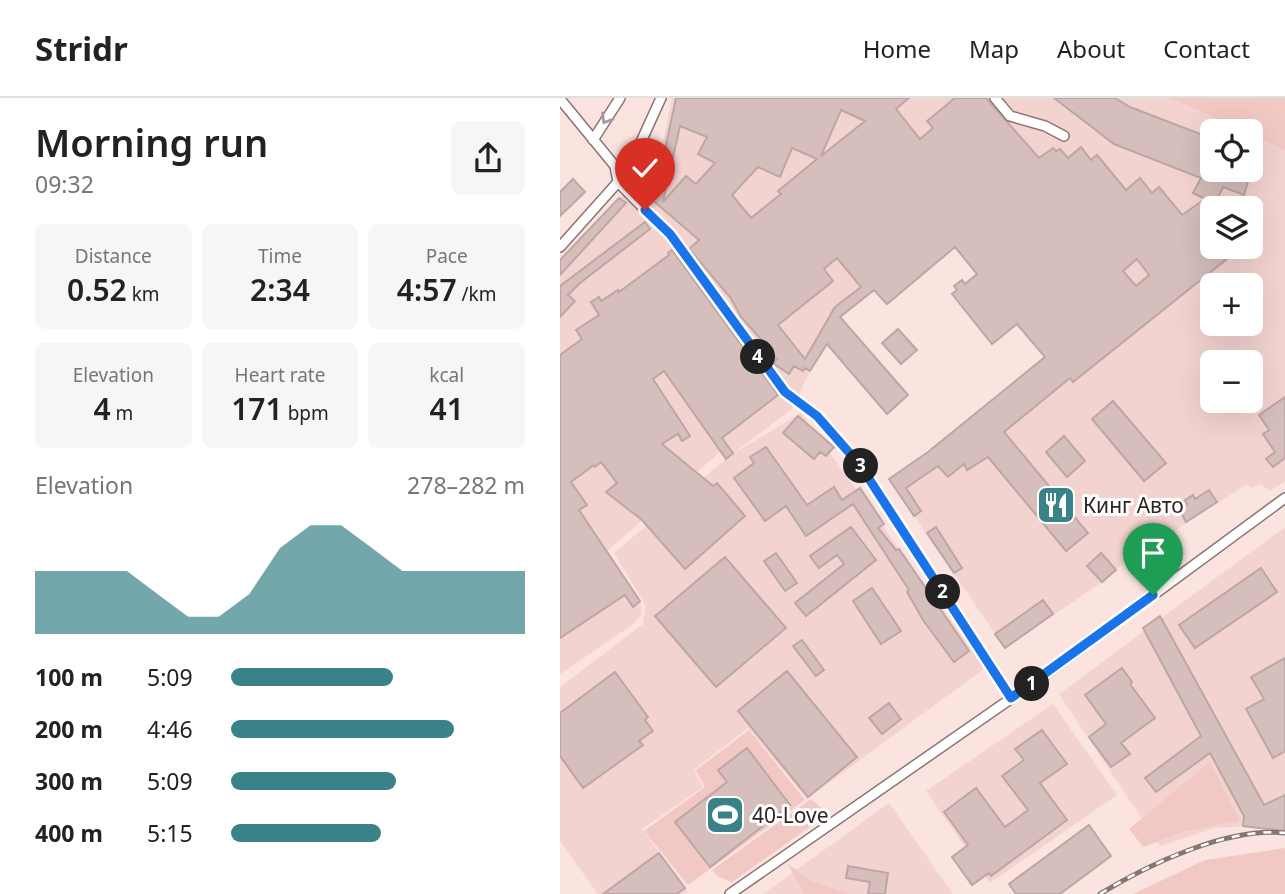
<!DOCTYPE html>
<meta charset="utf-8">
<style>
body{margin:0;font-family:"Noto Sans",sans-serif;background:#f6f6f6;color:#222;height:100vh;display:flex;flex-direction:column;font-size:26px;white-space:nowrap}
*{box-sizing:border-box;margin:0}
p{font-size:23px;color:#767676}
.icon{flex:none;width:38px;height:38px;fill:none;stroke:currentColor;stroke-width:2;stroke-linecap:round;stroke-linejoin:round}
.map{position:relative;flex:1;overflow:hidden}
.side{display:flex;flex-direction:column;background:#fff;width:560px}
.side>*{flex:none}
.tools{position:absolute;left:640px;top:21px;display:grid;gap:14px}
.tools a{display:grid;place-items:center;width:63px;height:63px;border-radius:10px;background:#fff;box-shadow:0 7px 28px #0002;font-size:35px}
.pin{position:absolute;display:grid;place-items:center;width:60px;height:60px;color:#fff;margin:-72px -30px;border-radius:50% 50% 50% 0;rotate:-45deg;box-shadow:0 0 7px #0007}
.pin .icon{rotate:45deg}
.km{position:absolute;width:35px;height:35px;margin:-18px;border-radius:50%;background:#222;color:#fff;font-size:19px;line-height:35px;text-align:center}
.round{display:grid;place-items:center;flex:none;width:74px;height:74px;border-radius:10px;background:#f6f6f6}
.head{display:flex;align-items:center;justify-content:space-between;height:119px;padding:0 35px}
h1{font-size:38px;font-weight:600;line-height:52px}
.stats{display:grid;grid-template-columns:repeat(3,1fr);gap:10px;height:119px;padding:7px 35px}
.stats div{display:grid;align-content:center;border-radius:10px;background:#f6f6f6;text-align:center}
.stats b{font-size:30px;font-weight:600}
.stats small{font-size:19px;font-weight:400}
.stats p{font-size:19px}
.chart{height:196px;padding:14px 35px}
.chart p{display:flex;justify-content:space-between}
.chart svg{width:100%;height:126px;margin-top:7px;fill:#3a8289;opacity:.7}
ul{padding:0 35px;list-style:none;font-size:23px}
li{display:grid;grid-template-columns:112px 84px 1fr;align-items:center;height:52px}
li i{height:18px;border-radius:9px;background:#3a8289}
header{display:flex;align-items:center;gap:42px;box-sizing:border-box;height:98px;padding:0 35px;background:#fff;border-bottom:2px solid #e0e0e0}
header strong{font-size:33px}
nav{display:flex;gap:38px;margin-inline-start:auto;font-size:24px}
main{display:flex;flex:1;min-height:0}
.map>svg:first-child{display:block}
</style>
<header>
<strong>Stridr</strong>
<nav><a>Home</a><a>Map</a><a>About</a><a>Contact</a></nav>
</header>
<main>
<section class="side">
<div class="head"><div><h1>Morning run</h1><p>09:32</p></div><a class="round"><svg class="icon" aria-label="share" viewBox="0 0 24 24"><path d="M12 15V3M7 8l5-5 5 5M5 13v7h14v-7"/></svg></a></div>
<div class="stats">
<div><p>Distance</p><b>0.52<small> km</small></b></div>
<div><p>Time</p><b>2:34</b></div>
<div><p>Pace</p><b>4:57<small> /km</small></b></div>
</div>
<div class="stats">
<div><p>Elevation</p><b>4<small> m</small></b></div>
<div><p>Heart rate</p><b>171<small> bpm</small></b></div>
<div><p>kcal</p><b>41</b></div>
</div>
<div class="chart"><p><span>Elevation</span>278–282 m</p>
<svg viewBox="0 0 160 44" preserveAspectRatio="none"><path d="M0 44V22L10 22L20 22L30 22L40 30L50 38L60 38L70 30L80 14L90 6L100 6L110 14L120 22L130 22L140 22L150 22L160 22V44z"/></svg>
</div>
<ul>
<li><b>100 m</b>5:09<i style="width:55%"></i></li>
<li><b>200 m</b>4:46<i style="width:76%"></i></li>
<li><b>300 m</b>5:09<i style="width:56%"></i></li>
<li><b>400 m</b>5:15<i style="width:51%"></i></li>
</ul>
</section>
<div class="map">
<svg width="725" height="796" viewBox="0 0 725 796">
<rect width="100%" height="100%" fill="#fbe3e0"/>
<!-- built -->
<path fill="#f3d3d0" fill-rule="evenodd" d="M112,0H610L685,33H653V72H691V37L725,52V383L710,393L700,386L690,390L687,386L556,471L542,484L445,550L329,381L368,354L485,258L391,130L282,218L250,273L232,311L171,357L241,315L425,570L247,701L188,630L134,672L143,689L82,731L128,794L125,796H38L0,743V589L83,526L86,508L54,455L166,361L160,354L47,453L80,503L82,516L72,527L0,576V162L59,100L77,85L96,78ZM653,110H691V149H653ZM653,187H691V226H653ZM653,264H691V303H653Z
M725,429V729L707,727L654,730L600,748L499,596Z
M493,606L557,697L430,785L366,693Z
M329,705L393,796H203Z"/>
<!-- green -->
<path fill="#f2c8c4" d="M610,0H725V52L691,37V33H685Z
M189,632L245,702L128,787L84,733L145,689L136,672Z
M650,664L680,723L625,733L583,749L569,731Z
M251,701L268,716L172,784L159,779L152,772Z
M725,750V796H573L645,762Z
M228,766L252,783L290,796H244Z"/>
<!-- building -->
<path fill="#d5bebc" stroke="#bda6a4" stroke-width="2" fill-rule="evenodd" d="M116,0H349L336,11L360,41L373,30L367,23L395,0H426L479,60L493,50L496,53L500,51L508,60L521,49L531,62L537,57L566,92L580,80L592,95L599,89L622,117L645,101L633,95L641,80L554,46L494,0H555L570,9L653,41V72H677L690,77L684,97L663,89L653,110V160L667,149H682L513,284L510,280L444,334L528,435L506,453L428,359L407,372L404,366L388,379L378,368L346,390L361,413L354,418L329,381L368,354L485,259L457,226L432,246L392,196L397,192L394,188L402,182L405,186L417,176L395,149L327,206L314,192L280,219L348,297L327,316L267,246L250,273L245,270L243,273L234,268L229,276L213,265L217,261L205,250L207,248L181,219L170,199L129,151L139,142L83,94L92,84L97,89ZM281,12L305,23L261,58ZM120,28L147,39L138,56L155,65L136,86L126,78L103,104ZM232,50L257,61L218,93L221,96L191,120L172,97L198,69L220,79ZM277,160L301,189L275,209L245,261L218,227L273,183L264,171ZM577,161L589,177L576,188L563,173Z
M13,81L25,94L0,118V94Z
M59,100L66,105L0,177V162Z
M85,124L90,131L20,185L8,197L15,203L0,219V188Z
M112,152L218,297L162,340L173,355L166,361L104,273L93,281L130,338L122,343L118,336L102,346L153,388L157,385L185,418L125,471L82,422L46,394L57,385L41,364L35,369L34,367L11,384L27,407L19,412L80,503L73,509L65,497L0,540V257L22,241L16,232L39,217L31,204L39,199L41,203L58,192L59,194L109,157L108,155Z
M338,231L357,252L341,266L322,245Z
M725,299V360L713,369L706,361L715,354L703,336L709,332L699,317Z
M553,303L606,365L584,383L532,321Z
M238,318L274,349L266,358L260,354L254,361L223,335Z
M504,338L525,363L507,379L486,354Z
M206,349L247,407L274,389L282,402L300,390L324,426L318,430L336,452L339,451L409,553L394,564L363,522L347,494L349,492L293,406L246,438L226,408L205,423L174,380L194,365L190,359Z
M649,392L657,404L626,424L619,411L627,406L624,403L633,397L635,401Z
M291,429L316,462L246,518L235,505L284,466L277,457L259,470L250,458Z
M376,429L402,470L394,475L367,435Z
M216,455L237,485L225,493L204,463Z
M541,455L556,472L542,484L527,468Z
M165,459L226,530L156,589L95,518Z
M701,470L717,494L635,550L619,527Z
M312,490L341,533L321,546L293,503Z
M483,502L493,516L445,550L435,536Z
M600,518L704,707L725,697V733L683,728L684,718L650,655L596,694L585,680L641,638L583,530Z
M242,542L264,572L256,578L233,548Z
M725,560V653L713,660L686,611L704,601L691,579Z
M562,570L572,584L570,586L595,620L561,645L570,656L551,669L529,639L546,626L525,597Z
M227,573L297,659L248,699L178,613Z
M55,574L88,619L85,622L93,633L79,643L83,647L23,690L0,658V615Z
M329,605L341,621L322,636L309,620Z
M482,632L507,666L480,685L507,722L431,778L429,775L412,787L392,759L408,747L384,714L416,690L445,729L468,712L442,678L464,662L455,651Z
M187,650L230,707L150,769L115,724L167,684L158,672Z
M529,727L551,758L500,796H456L449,786Z
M99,755L125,790L117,796H43Z
M288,768L328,775L325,796H308L310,784L286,780Z"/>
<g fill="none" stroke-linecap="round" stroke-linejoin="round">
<defs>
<path id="minor" d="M435,0L450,18L485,28L504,38
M0,1L55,68L58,84
M33,42L60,0
M58,84L75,57L101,0
M0,149L58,84L110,137L225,294L257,318L300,367L451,600
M170,796L482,579L725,400"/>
</defs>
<!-- minor casing -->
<use href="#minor" stroke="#8a7573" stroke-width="12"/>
<!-- minor -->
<use href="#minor" stroke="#fff" stroke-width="9"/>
<defs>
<path id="rail" d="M540,796C589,766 667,729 725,735"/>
</defs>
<!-- rail casing -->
<use href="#rail" stroke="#857674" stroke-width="5"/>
<!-- rail -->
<use href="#rail" stroke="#fff" stroke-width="2.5" stroke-dasharray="8" stroke-linecap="butt"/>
</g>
<!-- one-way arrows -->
<defs><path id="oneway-chevron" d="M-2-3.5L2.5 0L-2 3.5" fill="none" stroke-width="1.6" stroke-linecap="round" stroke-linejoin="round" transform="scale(1.75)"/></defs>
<use stroke="#a09d9c" href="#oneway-chevron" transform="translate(46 21) rotate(121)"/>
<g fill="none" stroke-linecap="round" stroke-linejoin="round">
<defs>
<path id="route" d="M85,112L110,136L225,294L257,318L300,367L451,600L593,497"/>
</defs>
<!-- route casing -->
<use href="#route" stroke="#fff" stroke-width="14"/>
<!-- route -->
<use href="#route" stroke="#1a73e8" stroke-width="9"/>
</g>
<!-- icons -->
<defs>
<symbol id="restaurant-square" viewBox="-11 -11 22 22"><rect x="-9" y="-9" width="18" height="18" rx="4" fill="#3a8289" stroke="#fff"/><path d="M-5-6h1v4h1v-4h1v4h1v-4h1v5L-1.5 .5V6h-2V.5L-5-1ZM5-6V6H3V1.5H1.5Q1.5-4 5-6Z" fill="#fff"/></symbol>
<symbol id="stadium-square" viewBox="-11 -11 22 22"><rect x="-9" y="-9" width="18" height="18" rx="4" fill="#3a8289" stroke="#fff"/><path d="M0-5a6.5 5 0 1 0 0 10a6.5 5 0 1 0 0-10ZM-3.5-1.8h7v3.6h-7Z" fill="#fff"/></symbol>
</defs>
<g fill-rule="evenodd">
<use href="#restaurant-square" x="474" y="385" width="44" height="44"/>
<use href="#stadium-square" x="143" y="695" width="44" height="44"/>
</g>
<g text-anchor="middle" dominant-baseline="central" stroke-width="6" stroke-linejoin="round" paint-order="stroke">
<!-- poi labels -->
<g font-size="21" fill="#2d2524" stroke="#fff" text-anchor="start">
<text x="523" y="407">Кинг Авто</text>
<text x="192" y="717">40-Love</text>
</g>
</g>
</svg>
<div class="tools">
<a><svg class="icon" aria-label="locate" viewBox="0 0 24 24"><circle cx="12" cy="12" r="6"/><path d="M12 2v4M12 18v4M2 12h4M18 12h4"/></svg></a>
<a><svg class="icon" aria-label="layers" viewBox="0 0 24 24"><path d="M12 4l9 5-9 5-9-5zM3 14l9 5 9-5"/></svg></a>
<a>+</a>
<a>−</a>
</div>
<div class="pin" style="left:593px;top:497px;background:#1e9e55"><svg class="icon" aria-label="arrive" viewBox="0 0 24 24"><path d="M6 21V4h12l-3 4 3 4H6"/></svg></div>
<div class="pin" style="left:85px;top:112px;background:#d93025"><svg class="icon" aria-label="check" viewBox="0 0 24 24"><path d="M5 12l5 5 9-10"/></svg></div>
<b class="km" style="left:472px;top:586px">1</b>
<b class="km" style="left:383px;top:494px">2</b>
<b class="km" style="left:301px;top:368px">3</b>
<b class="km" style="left:198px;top:259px">4</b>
</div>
</main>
